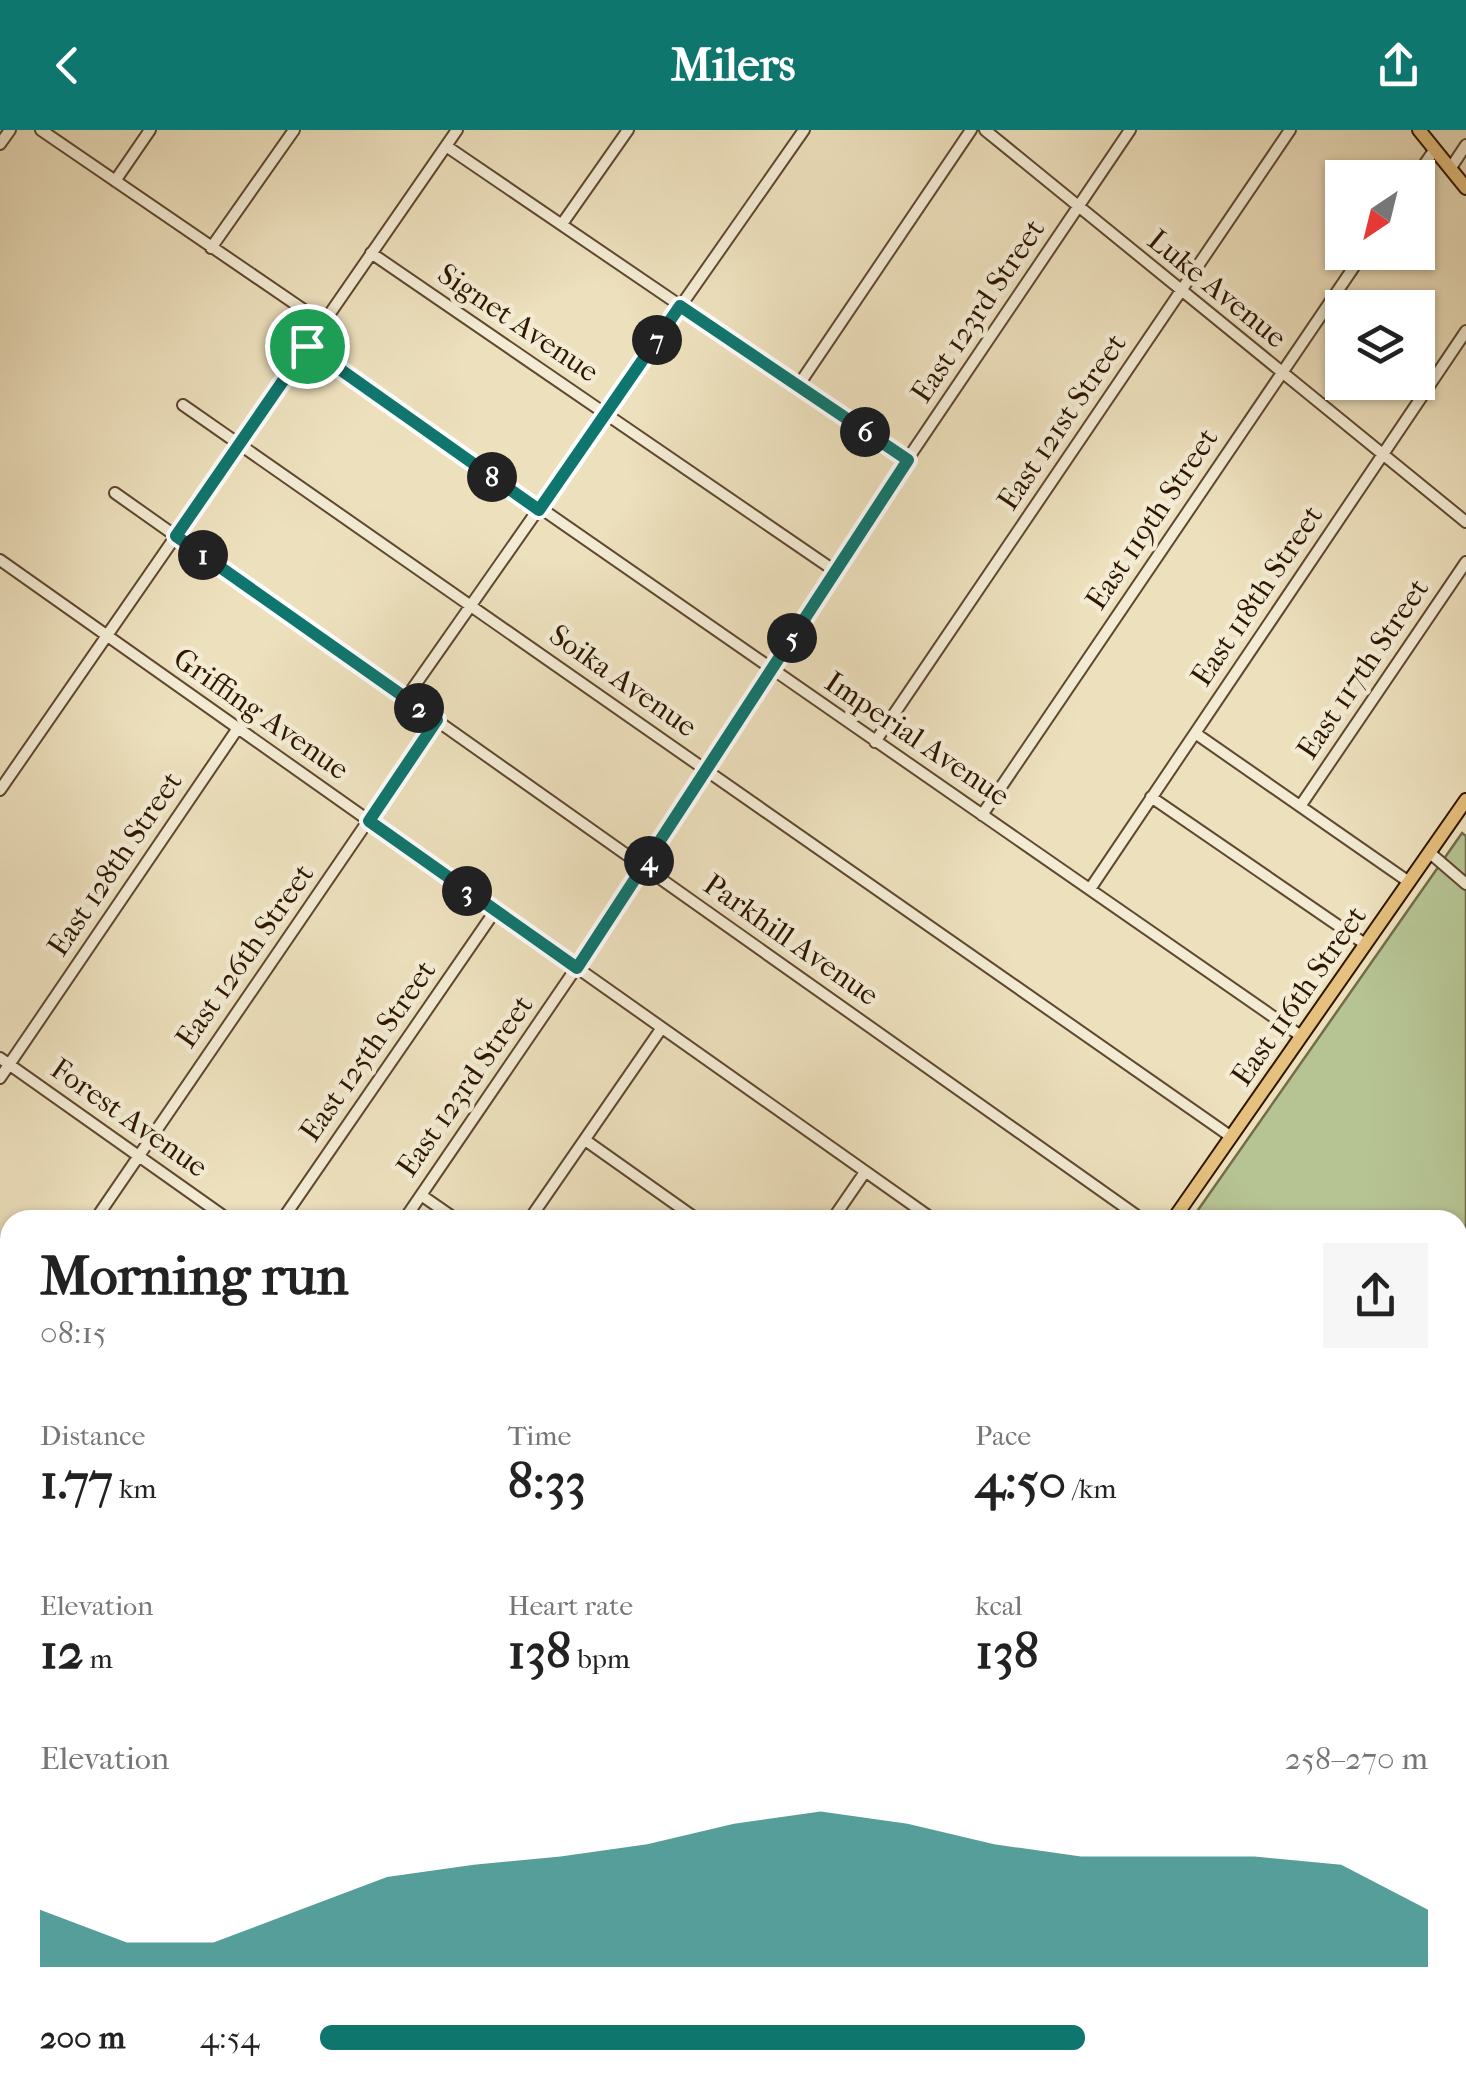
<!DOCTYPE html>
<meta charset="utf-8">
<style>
body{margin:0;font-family:"IM FELL French Canon",serif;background:#f6f6f6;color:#222;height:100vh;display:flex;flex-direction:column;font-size:38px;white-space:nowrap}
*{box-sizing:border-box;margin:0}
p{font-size:32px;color:#767676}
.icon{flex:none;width:55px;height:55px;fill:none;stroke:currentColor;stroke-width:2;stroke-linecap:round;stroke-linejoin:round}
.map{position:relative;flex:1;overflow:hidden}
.side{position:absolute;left:0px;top:1080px;width:1468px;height:885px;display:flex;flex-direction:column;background:#fff;border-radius:30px 30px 0 0;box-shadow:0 2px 8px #0004}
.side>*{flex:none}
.needle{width:65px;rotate:215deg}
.tools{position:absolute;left:1325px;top:30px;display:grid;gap:20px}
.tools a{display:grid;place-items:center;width:110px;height:110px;border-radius:0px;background:#fff;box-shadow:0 2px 8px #0004;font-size:50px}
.pin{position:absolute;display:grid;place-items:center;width:85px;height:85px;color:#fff;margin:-42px;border:5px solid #fff;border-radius:50%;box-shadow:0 2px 10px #0007}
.km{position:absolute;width:50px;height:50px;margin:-25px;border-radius:50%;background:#222;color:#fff;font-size:28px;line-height:50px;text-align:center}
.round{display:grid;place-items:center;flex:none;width:105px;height:105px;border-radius:0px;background:#f6f6f6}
.overview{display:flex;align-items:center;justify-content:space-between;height:170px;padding:0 40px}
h1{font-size:55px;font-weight:700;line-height:75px}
.metrics{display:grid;grid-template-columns:repeat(3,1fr);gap:15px;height:170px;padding:10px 40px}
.metrics div{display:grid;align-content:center}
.metrics b{font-size:50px;font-weight:700}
.metrics small{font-size:28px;font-weight:400}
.metrics p{font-size:28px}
.chart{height:280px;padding:20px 40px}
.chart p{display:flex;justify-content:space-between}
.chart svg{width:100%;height:180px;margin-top:10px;fill:#0f766e;opacity:.7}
ul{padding:0 40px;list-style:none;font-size:32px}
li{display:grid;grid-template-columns:160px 120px 1fr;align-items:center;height:75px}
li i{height:25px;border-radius:12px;background:#0f766e}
header{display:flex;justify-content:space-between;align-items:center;height:130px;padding:0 40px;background:#0f766e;color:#fff;font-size:45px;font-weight:700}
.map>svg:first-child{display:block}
</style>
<header><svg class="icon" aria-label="back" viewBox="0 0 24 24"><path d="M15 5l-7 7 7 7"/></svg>Milers<svg class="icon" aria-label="share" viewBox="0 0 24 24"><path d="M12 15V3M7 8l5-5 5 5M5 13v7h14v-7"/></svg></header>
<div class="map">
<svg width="1466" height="1965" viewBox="0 0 1466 1965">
<rect width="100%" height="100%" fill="#ede0bd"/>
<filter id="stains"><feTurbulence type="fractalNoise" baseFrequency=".002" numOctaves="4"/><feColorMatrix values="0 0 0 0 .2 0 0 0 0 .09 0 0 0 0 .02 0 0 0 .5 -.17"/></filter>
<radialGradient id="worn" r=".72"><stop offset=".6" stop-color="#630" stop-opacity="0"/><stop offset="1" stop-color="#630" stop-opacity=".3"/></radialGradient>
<!-- green -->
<path fill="#b6c393" stroke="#726c4a" stroke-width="2.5" d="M1462,703L1466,706V1317L1458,1310V1090H1191Z"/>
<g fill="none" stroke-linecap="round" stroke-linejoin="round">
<defs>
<path id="minor" d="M41,0L323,193
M985,0L1466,392
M0,14L10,0
M446,16L907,330
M1450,39L1466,15
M1415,48L1435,19
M115,51L150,0
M562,94L628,0
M211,118L294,0
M371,123L835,441
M307,216L1301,906
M798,256L971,0
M183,275L1230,1006
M115,363L1143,1090
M0,430L934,1090
M406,568L804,0
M1195,603L1409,752
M875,612L1290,0
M0,660L457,0
M1151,667L1365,814
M1301,675L1466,432
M982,685L1364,122
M1430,723L1466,754
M1090,759L1466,201
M0,928L229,1090
M0,948L238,598
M585,1010L698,1090
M421,1065L457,1090
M95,1090L437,590
M282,1090L495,781
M404,1090L645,737L907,330L1130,0
M529,1090L661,899
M832,1090L865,1042
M0,1230L10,1215
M0,1322L10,1332
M1458,1340L1466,1348
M1458,1374L1466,1380
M0,1438L10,1424
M1458,1502L1466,1508
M0,1612L10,1598
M1458,1627L1466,1633
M1458,1761L1466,1749
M0,1769L10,1755
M1458,1783L1466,1789
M0,1892L10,1896
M94,1955L108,1965
M675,1955L686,1965
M1041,1955L1055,1965
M1453,1955L1466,1964
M138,1965L145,1955
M277,1965L284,1955
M418,1965L425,1955
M748,1965L755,1955
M938,1965L945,1955
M1125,1965L1132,1955
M1315,1965L1322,1955"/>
<path id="major" d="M1419,0L1466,58
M1173,1090L1466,670
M563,1965L570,1955"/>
</defs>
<!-- minor casing -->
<use href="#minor" stroke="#5e482f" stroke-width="14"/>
<!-- major casing -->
<use href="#major" stroke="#2e1600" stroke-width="16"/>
<!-- minor -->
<use href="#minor" stroke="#f3ebd4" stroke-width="10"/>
<!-- major -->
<use href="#major" stroke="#e6c07e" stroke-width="12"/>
</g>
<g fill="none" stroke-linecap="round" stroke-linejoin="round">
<defs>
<path id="route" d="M680,176L908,330L577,838L369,691L437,590L176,406L307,216L539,380Z"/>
</defs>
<!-- route casing -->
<use href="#route" stroke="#fff" stroke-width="20"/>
<!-- route -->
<use href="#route" stroke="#0f766e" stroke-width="12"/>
</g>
<g text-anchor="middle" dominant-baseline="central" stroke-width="9" stroke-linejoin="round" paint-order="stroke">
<!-- street labels -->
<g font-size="30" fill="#2e1600" stroke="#f3ebd4">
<text transform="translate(1217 159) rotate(39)">Luke Avenue</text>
<text transform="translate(978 181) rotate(-56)">East 123rd Street</text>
<text transform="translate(518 193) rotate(34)">Signet Avenue</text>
<text transform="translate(1062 292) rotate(-56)">East 121st Street</text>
<text transform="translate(1152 389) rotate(-56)">East 119th Street</text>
<text transform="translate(1257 466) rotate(-56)">East 118th Street</text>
<text transform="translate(1363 539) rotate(-56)">East 117th Street</text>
<text transform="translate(623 551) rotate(35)">Soika Avenue</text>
<text transform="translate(261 584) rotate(35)">Griffing Avenue</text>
<text transform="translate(917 609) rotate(34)">Imperial Avenue</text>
<text transform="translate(115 734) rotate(-56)">East 128th Street</text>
<text transform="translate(791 810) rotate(35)">Parkhill Avenue</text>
<text transform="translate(245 826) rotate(-55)">East 126th Street</text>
<text transform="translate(1299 866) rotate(-55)">East 116th Street</text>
<text transform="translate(368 921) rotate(-55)">East 125th Street</text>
<text transform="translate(465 956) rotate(-55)">East 123rd Street</text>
<text transform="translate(129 988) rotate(35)">Forest Avenue</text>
</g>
</g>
<rect width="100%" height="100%" filter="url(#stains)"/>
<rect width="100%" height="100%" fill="url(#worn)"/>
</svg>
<div class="tools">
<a><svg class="needle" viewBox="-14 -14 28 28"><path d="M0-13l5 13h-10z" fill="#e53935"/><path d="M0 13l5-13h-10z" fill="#767676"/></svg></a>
<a><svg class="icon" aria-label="layers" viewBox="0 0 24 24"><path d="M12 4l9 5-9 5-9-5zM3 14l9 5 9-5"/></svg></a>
</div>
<div class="pin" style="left:307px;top:216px;background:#1e9e55"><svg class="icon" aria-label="arrive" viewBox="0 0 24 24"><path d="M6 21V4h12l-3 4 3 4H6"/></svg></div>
<b class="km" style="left:203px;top:425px">1</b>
<b class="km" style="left:419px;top:578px">2</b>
<b class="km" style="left:467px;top:761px">3</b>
<b class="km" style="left:649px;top:731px">4</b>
<b class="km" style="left:792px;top:508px">5</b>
<b class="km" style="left:865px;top:302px">6</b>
<b class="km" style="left:657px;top:210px">7</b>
<b class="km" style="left:492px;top:347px">8</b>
<section class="side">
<div class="overview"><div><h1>Morning run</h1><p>08:15</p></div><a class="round"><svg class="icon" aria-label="share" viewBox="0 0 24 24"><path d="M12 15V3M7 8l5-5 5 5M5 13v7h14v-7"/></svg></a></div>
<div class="metrics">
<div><p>Distance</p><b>1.77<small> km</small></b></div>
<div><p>Time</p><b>8:33</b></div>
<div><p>Pace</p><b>4:50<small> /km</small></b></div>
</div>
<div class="metrics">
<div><p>Elevation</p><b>12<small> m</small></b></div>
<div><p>Heart rate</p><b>138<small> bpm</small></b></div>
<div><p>kcal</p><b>138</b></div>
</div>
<div class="chart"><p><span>Elevation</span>258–270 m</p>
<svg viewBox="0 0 160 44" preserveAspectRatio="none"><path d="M0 44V30L10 38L20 38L30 30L40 22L50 19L60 17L70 14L80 9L90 6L100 9L110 14L120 17L130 17L140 17L150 19L160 30V44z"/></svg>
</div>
<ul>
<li><b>200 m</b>4:54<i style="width:69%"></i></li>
</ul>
</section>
</div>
